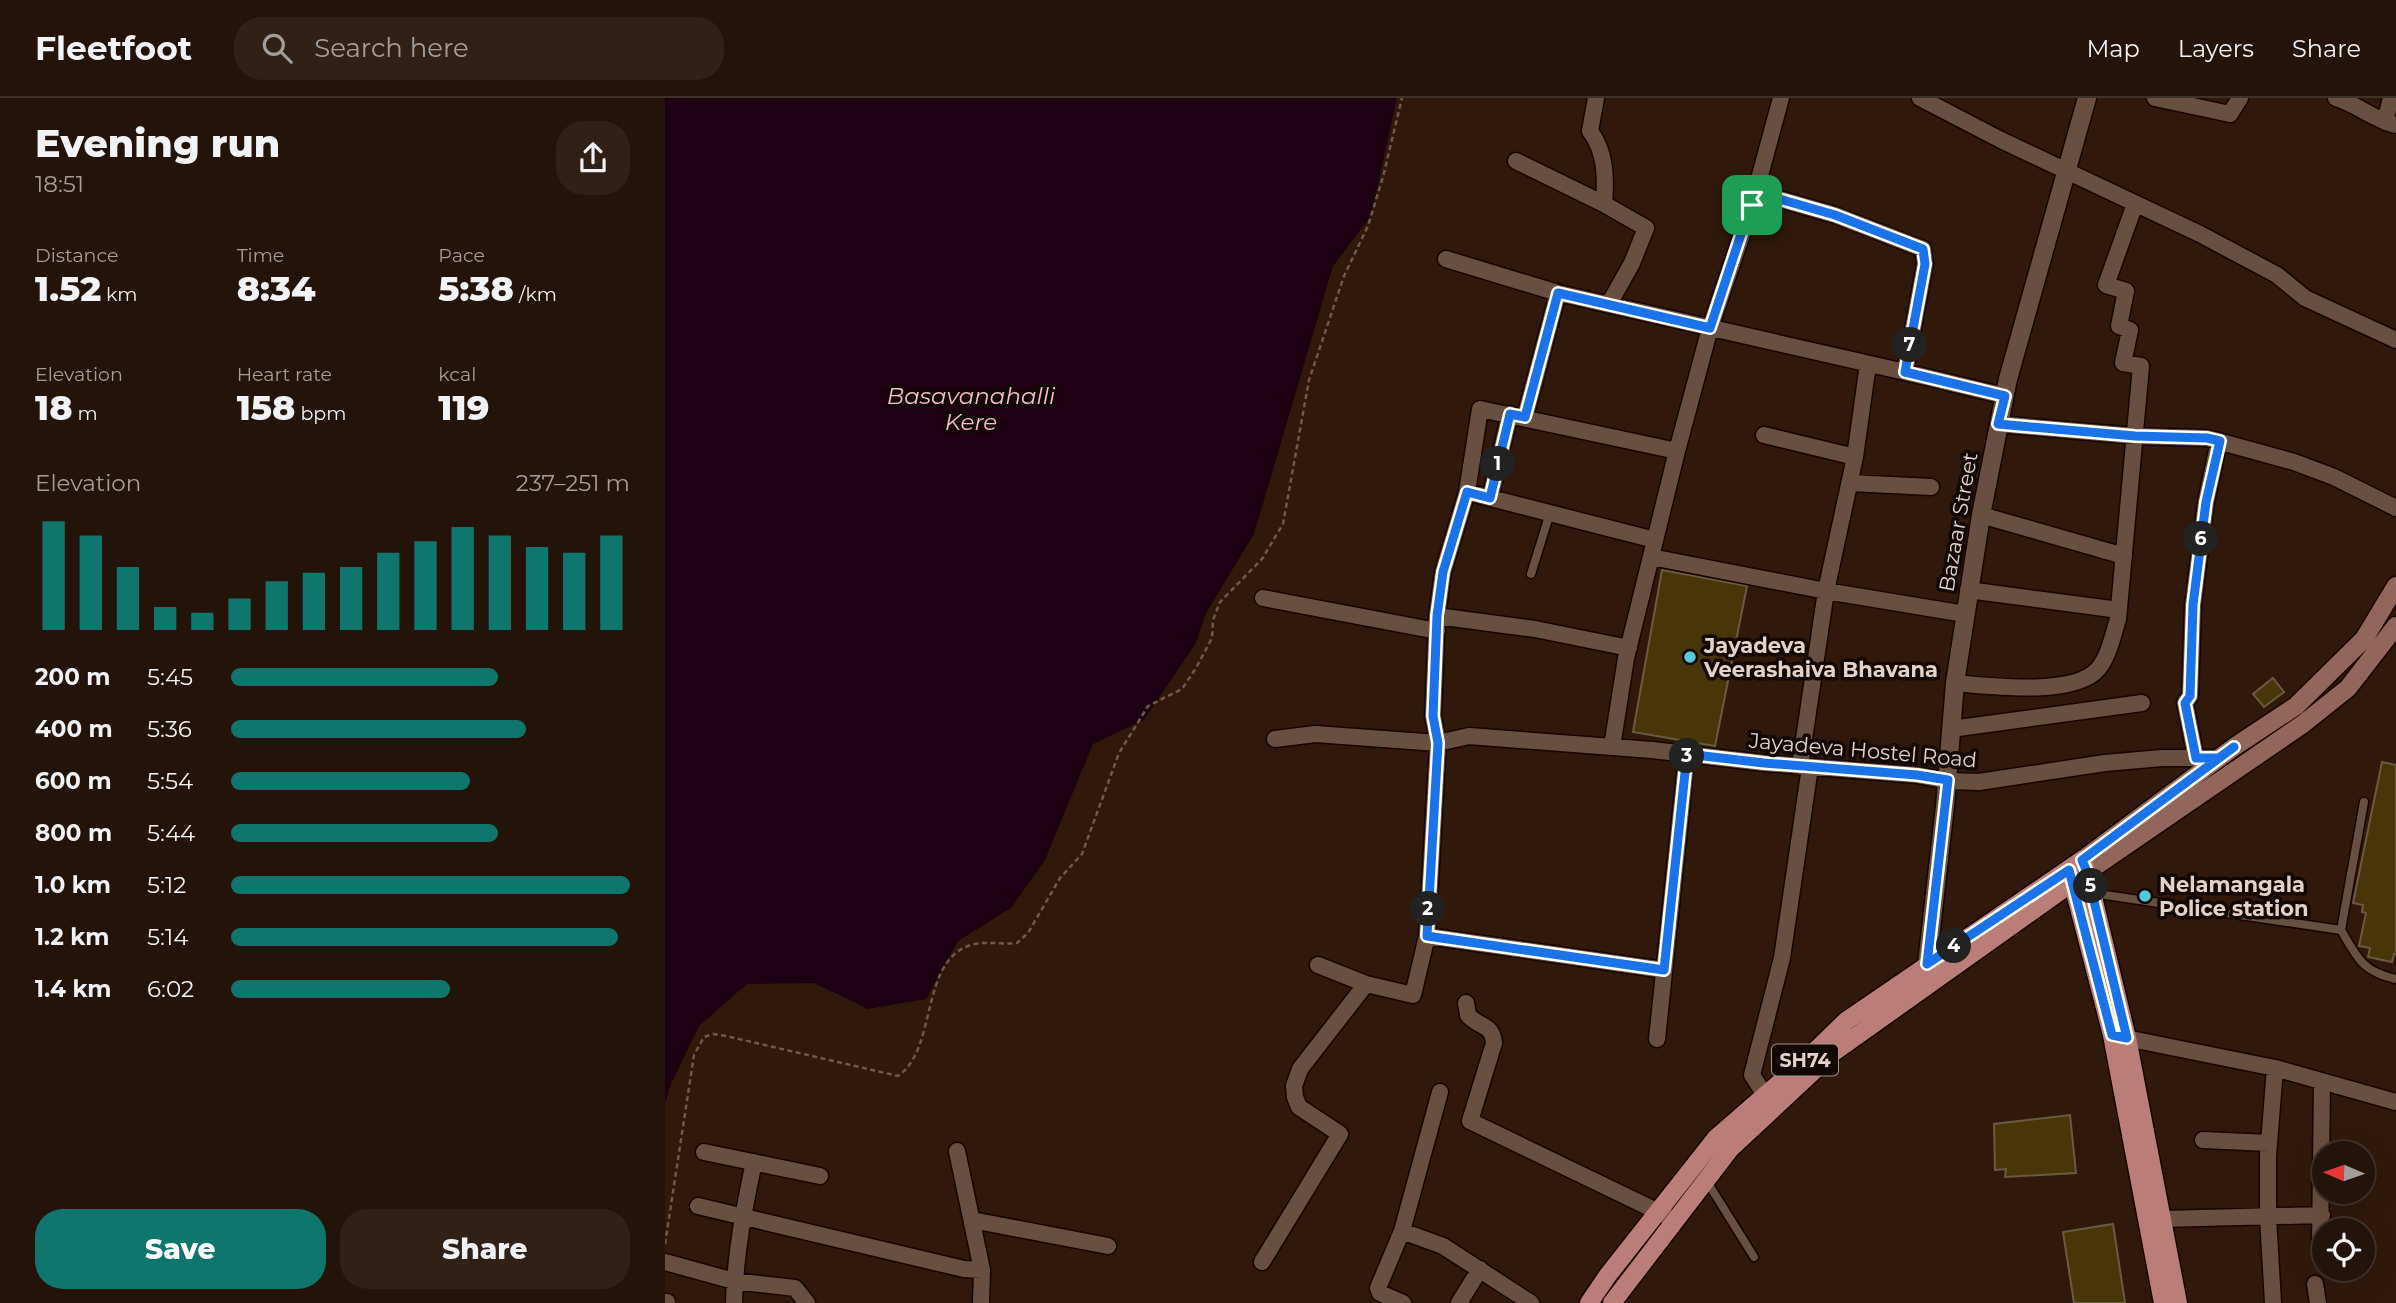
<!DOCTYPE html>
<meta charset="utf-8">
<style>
body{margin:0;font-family:Montserrat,sans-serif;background:#302016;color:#f1f3f6;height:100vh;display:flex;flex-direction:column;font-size:26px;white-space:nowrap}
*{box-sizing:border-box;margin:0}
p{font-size:23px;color:#a39e9c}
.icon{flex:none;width:38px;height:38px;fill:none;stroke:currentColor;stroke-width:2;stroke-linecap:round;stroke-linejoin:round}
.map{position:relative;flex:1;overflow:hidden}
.drawer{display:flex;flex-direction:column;background:#241308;width:665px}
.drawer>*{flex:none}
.needle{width:46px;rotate:272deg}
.tools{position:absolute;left:1647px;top:1043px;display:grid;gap:14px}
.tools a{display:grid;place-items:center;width:63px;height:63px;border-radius:50%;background:#241308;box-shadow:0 7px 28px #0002,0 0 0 2px #413229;font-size:35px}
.pin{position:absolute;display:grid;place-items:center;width:60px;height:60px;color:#fff;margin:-30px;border-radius:14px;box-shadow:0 4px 10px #0006}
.km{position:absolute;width:35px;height:35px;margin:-18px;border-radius:50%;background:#222;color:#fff;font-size:19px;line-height:35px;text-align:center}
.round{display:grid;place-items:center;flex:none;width:74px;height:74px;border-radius:28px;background:#302016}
.overview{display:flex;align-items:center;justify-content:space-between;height:119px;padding:0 35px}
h1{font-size:38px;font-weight:800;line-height:52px}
.metrics{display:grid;grid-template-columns:repeat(3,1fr);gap:10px;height:119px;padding:7px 35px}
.metrics div{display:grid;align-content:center}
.metrics b{font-size:35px;font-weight:800}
.metrics small{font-size:19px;font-weight:400}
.metrics p{font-size:19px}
.chart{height:196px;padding:14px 35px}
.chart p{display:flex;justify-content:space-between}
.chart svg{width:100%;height:126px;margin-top:7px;stroke:#0f766e;stroke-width:6}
.button{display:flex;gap:14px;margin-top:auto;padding:14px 35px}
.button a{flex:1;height:80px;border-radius:28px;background:#0f766e;color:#fff;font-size:28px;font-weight:800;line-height:80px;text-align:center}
.button a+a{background:#302016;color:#f1f3f6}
ul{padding:0 35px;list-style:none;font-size:23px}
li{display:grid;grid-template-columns:112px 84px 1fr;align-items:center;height:52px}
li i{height:18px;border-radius:9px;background:#0f766e}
header{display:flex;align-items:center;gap:42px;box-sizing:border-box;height:98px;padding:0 35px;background:#241308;border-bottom:2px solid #413229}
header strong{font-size:33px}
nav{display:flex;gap:38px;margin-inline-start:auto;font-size:24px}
.search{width:490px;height:63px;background:#302016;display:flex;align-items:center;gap:18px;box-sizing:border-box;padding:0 24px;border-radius:28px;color:#a39e9c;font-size:26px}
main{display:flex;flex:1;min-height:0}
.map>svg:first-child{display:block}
</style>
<header>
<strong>Fleetfoot</strong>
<div class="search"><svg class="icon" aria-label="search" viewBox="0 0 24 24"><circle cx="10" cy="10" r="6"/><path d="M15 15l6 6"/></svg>Search here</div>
<nav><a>Map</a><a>Layers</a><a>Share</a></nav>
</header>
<main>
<section class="drawer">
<div class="overview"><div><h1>Evening run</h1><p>18:51</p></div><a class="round"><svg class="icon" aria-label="share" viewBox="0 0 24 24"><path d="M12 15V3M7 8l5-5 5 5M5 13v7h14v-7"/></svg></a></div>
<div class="metrics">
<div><p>Distance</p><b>1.52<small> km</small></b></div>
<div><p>Time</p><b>8:34</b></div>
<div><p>Pace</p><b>5:38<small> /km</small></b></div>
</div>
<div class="metrics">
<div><p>Elevation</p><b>18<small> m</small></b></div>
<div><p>Heart rate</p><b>158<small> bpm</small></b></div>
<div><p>kcal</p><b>119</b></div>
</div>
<div class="chart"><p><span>Elevation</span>237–251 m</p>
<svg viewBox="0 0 160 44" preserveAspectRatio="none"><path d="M5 44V6M15 44V11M25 44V22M35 44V36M45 44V38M55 44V33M65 44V27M75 44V24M85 44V22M95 44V17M105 44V13M115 44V8M125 44V11M135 44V15M145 44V17M155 44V11"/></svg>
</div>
<ul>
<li><b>200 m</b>5:45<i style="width:67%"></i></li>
<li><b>400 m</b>5:36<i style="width:74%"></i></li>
<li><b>600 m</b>5:54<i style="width:60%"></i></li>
<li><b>800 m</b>5:44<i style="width:67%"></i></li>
<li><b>1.0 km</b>5:12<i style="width:100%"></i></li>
<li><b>1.2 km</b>5:14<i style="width:97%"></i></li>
<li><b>1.4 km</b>6:02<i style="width:55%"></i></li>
</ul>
<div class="button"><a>Save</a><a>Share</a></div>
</section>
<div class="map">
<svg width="1731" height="1205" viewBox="0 0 1731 1205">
<rect width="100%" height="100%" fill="#30190b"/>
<!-- water -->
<path fill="#1f0012" d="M0,0H732L706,118L668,168L589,436L541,515L531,545L479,622L428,646L380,762L346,810L293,843L261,901L203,911L149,885L82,886L34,928L6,986L0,1005Z"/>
<!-- building -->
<path fill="#483508" stroke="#695b41" stroke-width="2" d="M997,472L1082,488L1050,648L968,634Z
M1608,580L1619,594L1599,609L1588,596Z
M1717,664L1731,667V856H1729L1727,864L1703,859L1705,850L1694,848L1701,815L1697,814L1698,807L1688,805Z
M1405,1017L1411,1075L1340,1079L1341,1071L1330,1072L1329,1026Z
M1448,1126L1460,1205H1409L1398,1134Z"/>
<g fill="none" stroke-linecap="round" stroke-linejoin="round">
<defs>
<path id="service" d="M866,476L885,415
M1699,704L1676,832C1692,860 1698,874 1731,881
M1427,795L1676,832
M1041,1082L1089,1159"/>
<path id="minor" d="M931,0L925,33C941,54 941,81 939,106L981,130L967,165L944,206
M1255,0L1336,42L1535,136L1612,177L1640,200L1731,242
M1490,0L1565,16L1575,0
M1671,0C1692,6 1709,22 1731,27
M1720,24L1726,0
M851,63L939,106
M781,161L893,195L1240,274L1260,166L1258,151L1170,117L1090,94
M1240,274L1340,298
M860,319L893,195
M1333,326L1470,338L1542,340L1629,364L1669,379L1731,410
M1099,337L1190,359
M1185,385L1266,389
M802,394L990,442
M825,400L845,316
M1316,417L1459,458
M986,459L1161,493L1300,516
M1303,492L1454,512
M598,500L772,533
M772,518L870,531L964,550
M1290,585C1323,588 1409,599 1433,571C1444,558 1448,537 1453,521L1476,268L1458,265L1465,232L1454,228L1461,193L1441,187L1470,106
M1286,631L1477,605
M610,641L650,636L773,645L804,638L987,652L1099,665L1252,677L1283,683L1314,684L1440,665L1497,660H1554L1560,656
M947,649L961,560L1012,353L1045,230L1087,107L1116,0
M1531,660L1520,605L1525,598L1528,507L1541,404L1554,343
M1135,668L1161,493L1190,359L1203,266
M762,838L999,872
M653,867L701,886L748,897L762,838L773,645L768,618L772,518L778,474L802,394L815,311L1012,353
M801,905L803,917C814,930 827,925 829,945L805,1023L1002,1118
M1451,938L1610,970L1731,1004
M992,941L1022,656
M1100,997L1087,977L1117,860L1145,669
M1538,1042L1604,1045
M39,1054L155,1078
M33,1108L299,1171L317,1172L292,1053
M1497,1121L1657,1117
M307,1122L443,1148
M737,1133L778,1148L866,1205
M1655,1149L1657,984
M0,1164L69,1183L130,1190L142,1205
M597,1164L675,1036L634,1009L630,999L629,988L635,971L701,886
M1650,1186L1653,1205
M0,1204H2
M69,1205C70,1157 79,1111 89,1064
M316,1205L317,1172
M738,1205L715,1195L713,1190L737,1133L775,994
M794,1205L815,1171
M1608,1205L1603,1119V1058L1610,970"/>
<path id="tertiary" d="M1262,866L1280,708L1290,585L1316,417L1343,281L1422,0"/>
<path id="secondary" d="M1417,762L1569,649L1631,608L1699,541L1731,488
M1422,774L1638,626L1683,590L1731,528"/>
<path id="primary" d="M1405,775L1447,937L1498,1205
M924,1205L943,1177L1051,1040L1142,961L1181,923L1417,762L1422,774L1462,940L1513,1205
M947,1205L1065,1051L1169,954L1422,774"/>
</defs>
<!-- service casing -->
<use href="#service" stroke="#170400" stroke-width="11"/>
<!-- minor casing -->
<use href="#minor" stroke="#170400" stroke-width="19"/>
<!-- tertiary casing -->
<use href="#tertiary" stroke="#170400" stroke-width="21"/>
<!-- secondary casing -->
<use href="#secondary" stroke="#170400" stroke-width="21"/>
<!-- primary casing -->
<use href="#primary" stroke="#170400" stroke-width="21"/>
<!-- path -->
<path stroke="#6e5a4d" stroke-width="2.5" stroke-dasharray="5 3.5" stroke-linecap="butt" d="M0,1146L29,957L39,939L48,936L61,938L233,978C272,952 255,866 303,848C318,842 336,847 352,845L363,835L395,780L417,756L454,655L472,626L483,608L517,591L531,570L547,540L548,522L555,504L597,461L618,426L644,282L679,178L703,128L718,79L737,0"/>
<!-- service -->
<use href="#service" stroke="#694f3f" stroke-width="8"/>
<!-- minor -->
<use href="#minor" stroke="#694f3f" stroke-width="16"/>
<!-- tertiary -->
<use href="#tertiary" stroke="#694f3f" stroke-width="18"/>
<!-- secondary -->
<use href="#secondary" stroke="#92665b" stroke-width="18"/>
<!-- primary -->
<use href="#primary" stroke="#bb7d77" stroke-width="18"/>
</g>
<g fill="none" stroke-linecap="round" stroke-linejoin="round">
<defs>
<path id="route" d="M1090,94L1170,117L1258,151L1260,166L1240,274L1340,298L1333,326L1470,338L1542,340L1555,343L1541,404L1528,507L1525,598L1520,605L1531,660H1554L1569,649L1417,762L1422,774L1462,940L1447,937L1404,772L1262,866L1283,682L1252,677L1099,665L1022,656L999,872L762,838L773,645L768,618L772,518L778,474L802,394L825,400L845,316L860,319L893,195L1045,230Z"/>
</defs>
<!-- route casing -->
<use href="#route" stroke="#fff" stroke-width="14"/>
<!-- route -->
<use href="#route" stroke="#1a73e8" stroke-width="9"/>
</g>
<!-- markers -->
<g fill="#54cade" stroke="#110703" stroke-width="2.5">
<circle cx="1025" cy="559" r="7"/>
<circle cx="1480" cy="798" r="7"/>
</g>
<g text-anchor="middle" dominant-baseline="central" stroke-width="7" stroke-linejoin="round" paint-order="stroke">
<!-- shield labels -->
<rect fill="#110703" stroke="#a3958e" stroke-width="2" x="1107" y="946.5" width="66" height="31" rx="5"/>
<g font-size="19" font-weight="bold" fill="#e2d2c9">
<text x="1140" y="962">SH74</text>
</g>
<!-- street labels -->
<g font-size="21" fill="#e2d2c9" stroke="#110703">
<text transform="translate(1293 424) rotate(-80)">Bazaar Street</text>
<text transform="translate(1198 652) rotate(5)">Jayadeva Hostel Road</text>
</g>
<!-- poi labels -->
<g font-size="21" font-weight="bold" fill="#e2d2c9" stroke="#110703" text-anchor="start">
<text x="1039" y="547">Jayadeva<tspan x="1039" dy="24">Veerashaiva Bhavana</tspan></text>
<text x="1494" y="786">Nelamangala<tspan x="1494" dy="24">Police station</tspan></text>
</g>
<!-- water labels -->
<g font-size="23" font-style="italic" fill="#fabbd9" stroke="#110703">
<text x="306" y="298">Basavanahalli<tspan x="306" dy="26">Kere</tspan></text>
</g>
</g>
</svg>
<div class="tools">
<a><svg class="needle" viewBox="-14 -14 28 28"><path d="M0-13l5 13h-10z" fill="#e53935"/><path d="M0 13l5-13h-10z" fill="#a39e9c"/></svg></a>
<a><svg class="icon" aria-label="locate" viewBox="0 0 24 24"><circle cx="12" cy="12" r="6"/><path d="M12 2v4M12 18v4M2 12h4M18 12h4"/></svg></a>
</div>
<div class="pin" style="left:1087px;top:107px;background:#1e9e55"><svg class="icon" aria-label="arrive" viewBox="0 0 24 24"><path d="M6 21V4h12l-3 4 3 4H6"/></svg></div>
<b class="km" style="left:833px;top:366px">1</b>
<b class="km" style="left:763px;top:811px">2</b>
<b class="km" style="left:1022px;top:658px">3</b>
<b class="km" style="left:1289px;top:848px">4</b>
<b class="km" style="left:1426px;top:788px">5</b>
<b class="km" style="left:1536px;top:441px">6</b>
<b class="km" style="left:1245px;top:247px">7</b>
</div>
</main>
